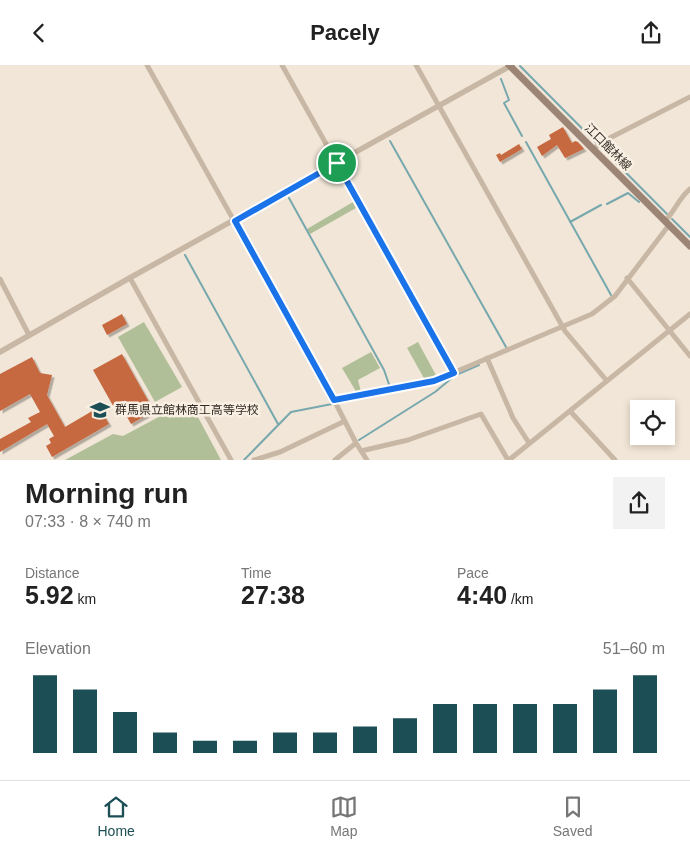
<!DOCTYPE html>
<meta charset="utf-8">
<style>
body{margin:0;font-family:Arial,"Noto Sans JP",sans-serif;background:#f2f2f2;color:#222;height:100vh;display:flex;flex-direction:column;font-size:19px;white-space:nowrap}
*{box-sizing:border-box;margin:0}
p{font-size:16px;color:#767676}
.icon{flex:none;width:28px;height:28px;fill:none;stroke:currentColor;stroke-width:2;stroke-linecap:round;stroke-linejoin:round}
.map{position:relative;height:395px;overflow:hidden}
.details{display:flex;flex-direction:column;background:#fff;flex:1}
.details>*{flex:none}
.buttons{position:absolute;left:630px;top:335px;display:grid;gap:10px}
.buttons a{display:grid;place-items:center;width:45px;height:45px;border-radius:0px;background:#fff;box-shadow:0 2px 8px #0003;font-size:25px}
.pin{position:absolute;display:grid;place-items:center;width:42px;height:42px;color:#fff;margin:-21px;border:2px solid #fff;border-radius:50%;box-shadow:0 1px 5px #0007}
.round{display:grid;place-items:center;flex:none;width:52px;height:52px;border-radius:0px;background:#f2f2f2}
.head{display:flex;align-items:center;justify-content:space-between;height:85px;padding:0 25px}
h1{font-size:28px;font-weight:700;line-height:38px}
.figures{display:grid;grid-template-columns:repeat(3,1fr);gap:8px;height:85px;padding:5px 25px}
.figures div{display:grid;align-content:center}
.figures b{font-size:25px;font-weight:700}
.figures small{font-size:14px;font-weight:400}
.figures p{font-size:14px}
.chart{height:140px;padding:10px 25px}
.chart p{display:flex;justify-content:space-between}
.chart svg{width:100%;height:90px;margin-top:5px;stroke:#1b4e55;stroke-width:6}
header{display:flex;justify-content:space-between;align-items:center;height:65px;padding:0 25px;background:#fff;font-size:22px;font-weight:700}
.tab-bar{display:flex;justify-content:space-around;align-items:center;height:70px;border-top:1px solid #e0e0e0;background:#fff;font-size:14px;color:#767676}
.tab-bar a{display:grid;justify-items:center;gap:2px}
.tab-bar .selected{color:#1b4e55}
.map>svg:first-child{display:block}
</style>
<header><svg class="icon" aria-label="back" viewBox="0 0 24 24"><path d="M15 5l-7 7 7 7"/></svg>Pacely<svg class="icon" aria-label="share" viewBox="0 0 24 24"><path d="M12 15V3M7 8l5-5 5 5M5 13v7h14v-7"/></svg></header>
<div class="map">
<svg width="690" height="395" viewBox="0 0 690 395">
<defs>
<filter id="shadow"><feDropShadow dx="2.5" dy="2.5" stdDeviation="0" flood-color="#0004"/></filter>
</defs>
<rect width="100%" height="100%" fill="#f1e6d7"/>
<!-- green -->
<path fill="#b0bf98" d="M353,137L356,143L310,169L307,164Z
M144,257L182,322L155,337L118,272Z
M418,277L437,312L425,315L407,283Z
M371,287L380,303L358,315L361,327L357,328L342,303Z
M183,339L192,341L221,395H65L113,369L123,371Z"/>
<g fill="none" stroke-linecap="round" stroke-linejoin="round">
<!-- stream -->
<path stroke="#77a8ae" stroke-width="2" d="M520,1L667,149
M501,14L509,35L504,38L522,71
M390,76L506,282
M526,77L611,230
M289,133L384,305L390,322
M607,139L628,128L639,137
M672,154L690,172
M570,157L601,140
M235,163L332,339L291,347L244,395
M185,190L278,359
M414,241L450,306
M435,318L442,316L479,300
M342,337L416,322
M359,375L435,327L452,313"/>
</g>
<!-- building -->
<path fill="#c66840" filter="url(#shadow)" d="M563,62L572,78L575,76L578,77L584,84L565,93L557,80L542,91L537,82L551,74L549,70Z
M519,79L522,84L500,97L496,90L500,88L501,90Z
M122,249L127,259L107,270L102,260Z
M122,289L154,346L131,359L122,343L116,346L93,305Z
M32,292L40,308L52,310L47,330L65,362L99,342L109,359L52,392L46,381L51,378L49,374L54,371L47,359L0,387V374L31,357L28,353L40,347L30,329L0,346V309Z"/>
<g fill="none" stroke-linecap="round" stroke-linejoin="round">
<!-- minor -->
<path stroke="#c8b7a4" stroke-width="5" d="M147,0L334,335L356,378L367,395
M282,0L454,308
M416,0L565,266L607,316
M594,84L600,78L690,32
M665,156C675,146 679,133 690,124
M130,213L231,395
M627,213L690,291
M0,214L29,270
M487,293L513,353L529,378
M334,335L434,316L592,249L615,231L669,160
M570,346L615,395
M361,386L408,375L481,349L508,395
M254,395L280,387L345,356
M335,395L356,378
M509,395L690,249"/>
<!-- tertiary -->
<path stroke="#c8b7a4" stroke-width="5.5" d="M0,287L126,215L512,0"/>
<!-- secondary -->
<path stroke="#9c8575" stroke-width="7" d="M509,0L690,181"/>
</g>
<g fill="none" stroke-linecap="round" stroke-linejoin="round">
<defs>
<path id="route" d="M337,98L339,102L454,308L434,316L334,335L235,156Z"/>
</defs>
<!-- route casing -->
<use href="#route" stroke="#fff" stroke-width="10"/>
<!-- route -->
<use href="#route" stroke="#1a73e8" stroke-width="6"/>
</g>
<!-- icons -->
<defs>
<symbol id="school-bare" viewBox="-9 -9 18 18"><path d="M0-5L7-2L0 1L-7-2ZM-4 1L0 2.5L4 1V4Q0 6-4 4Z" fill="#1b4e55" stroke="#f9f0e3" stroke-width="2.5" paint-order="stroke"/></symbol>
</defs>
<g fill-rule="evenodd">
<use href="#school-bare" x="86" y="331" width="28" height="28"/>
</g>
<g text-anchor="middle" dominant-baseline="central" stroke-width="5" stroke-linejoin="round" paint-order="stroke">
<!-- street labels -->
<g font-size="12" fill="#342b25" stroke="#f9f0e3">
<text transform="translate(608 82) rotate(45)">江口館林線</text>
</g>
<!-- poi labels -->
<g font-size="12" fill="#342b25" stroke="#f9f0e3" text-anchor="start">
<text x="115" y="345">群馬県立館林商工高等学校</text>
</g>
</g>
</svg>
<div class="buttons">
<a><svg class="icon" aria-label="locate" viewBox="0 0 24 24"><circle cx="12" cy="12" r="6"/><path d="M12 2v4M12 18v4M2 12h4M18 12h4"/></svg></a>
</div>
<div class="pin" style="left:337px;top:98px;background:#1e9e55"><svg class="icon" aria-label="arrive" viewBox="0 0 24 24"><path d="M6 21V4h12l-3 4 3 4H6"/></svg></div>
</div>
<section class="details">
<div class="head"><div><h1>Morning run</h1><p>07:33 · 8 × 740 m</p></div><a class="round"><svg class="icon" aria-label="share" viewBox="0 0 24 24"><path d="M12 15V3M7 8l5-5 5 5M5 13v7h14v-7"/></svg></a></div>
<div class="figures">
<div><p>Distance</p><b>5.92<small> km</small></b></div>
<div><p>Time</p><b>27:38</b></div>
<div><p>Pace</p><b>4:40<small> /km</small></b></div>
</div>
<div class="chart"><p><span>Elevation</span>51–60 m</p>
<svg viewBox="0 0 160 44" preserveAspectRatio="none"><path d="M5 44V6M15 44V13M25 44V24M35 44V34M45 44V38M55 44V38M65 44V34M75 44V34M85 44V31M95 44V27M105 44V20M115 44V20M125 44V20M135 44V20M145 44V13M155 44V6"/></svg>
</div>
</section>
<nav class="tab-bar">
<a class="selected"><svg class="icon" aria-label="home" viewBox="0 0 24 24"><path d="M3 11l9-7 9 7M6 9v11h12V9"/></svg>Home</a>
<a><svg class="icon" aria-label="map" viewBox="0 0 24 24"><path d="M3 6l6-2 6 2 6-2v14l-6 2-6-2-6 2zM9 4v14M15 6v14"/></svg>Map</a>
<a><svg class="icon" aria-label="saved" viewBox="0 0 24 24"><path d="M7 4h10v16l-5-4-5 4z"/></svg>Saved</a>
</nav>
